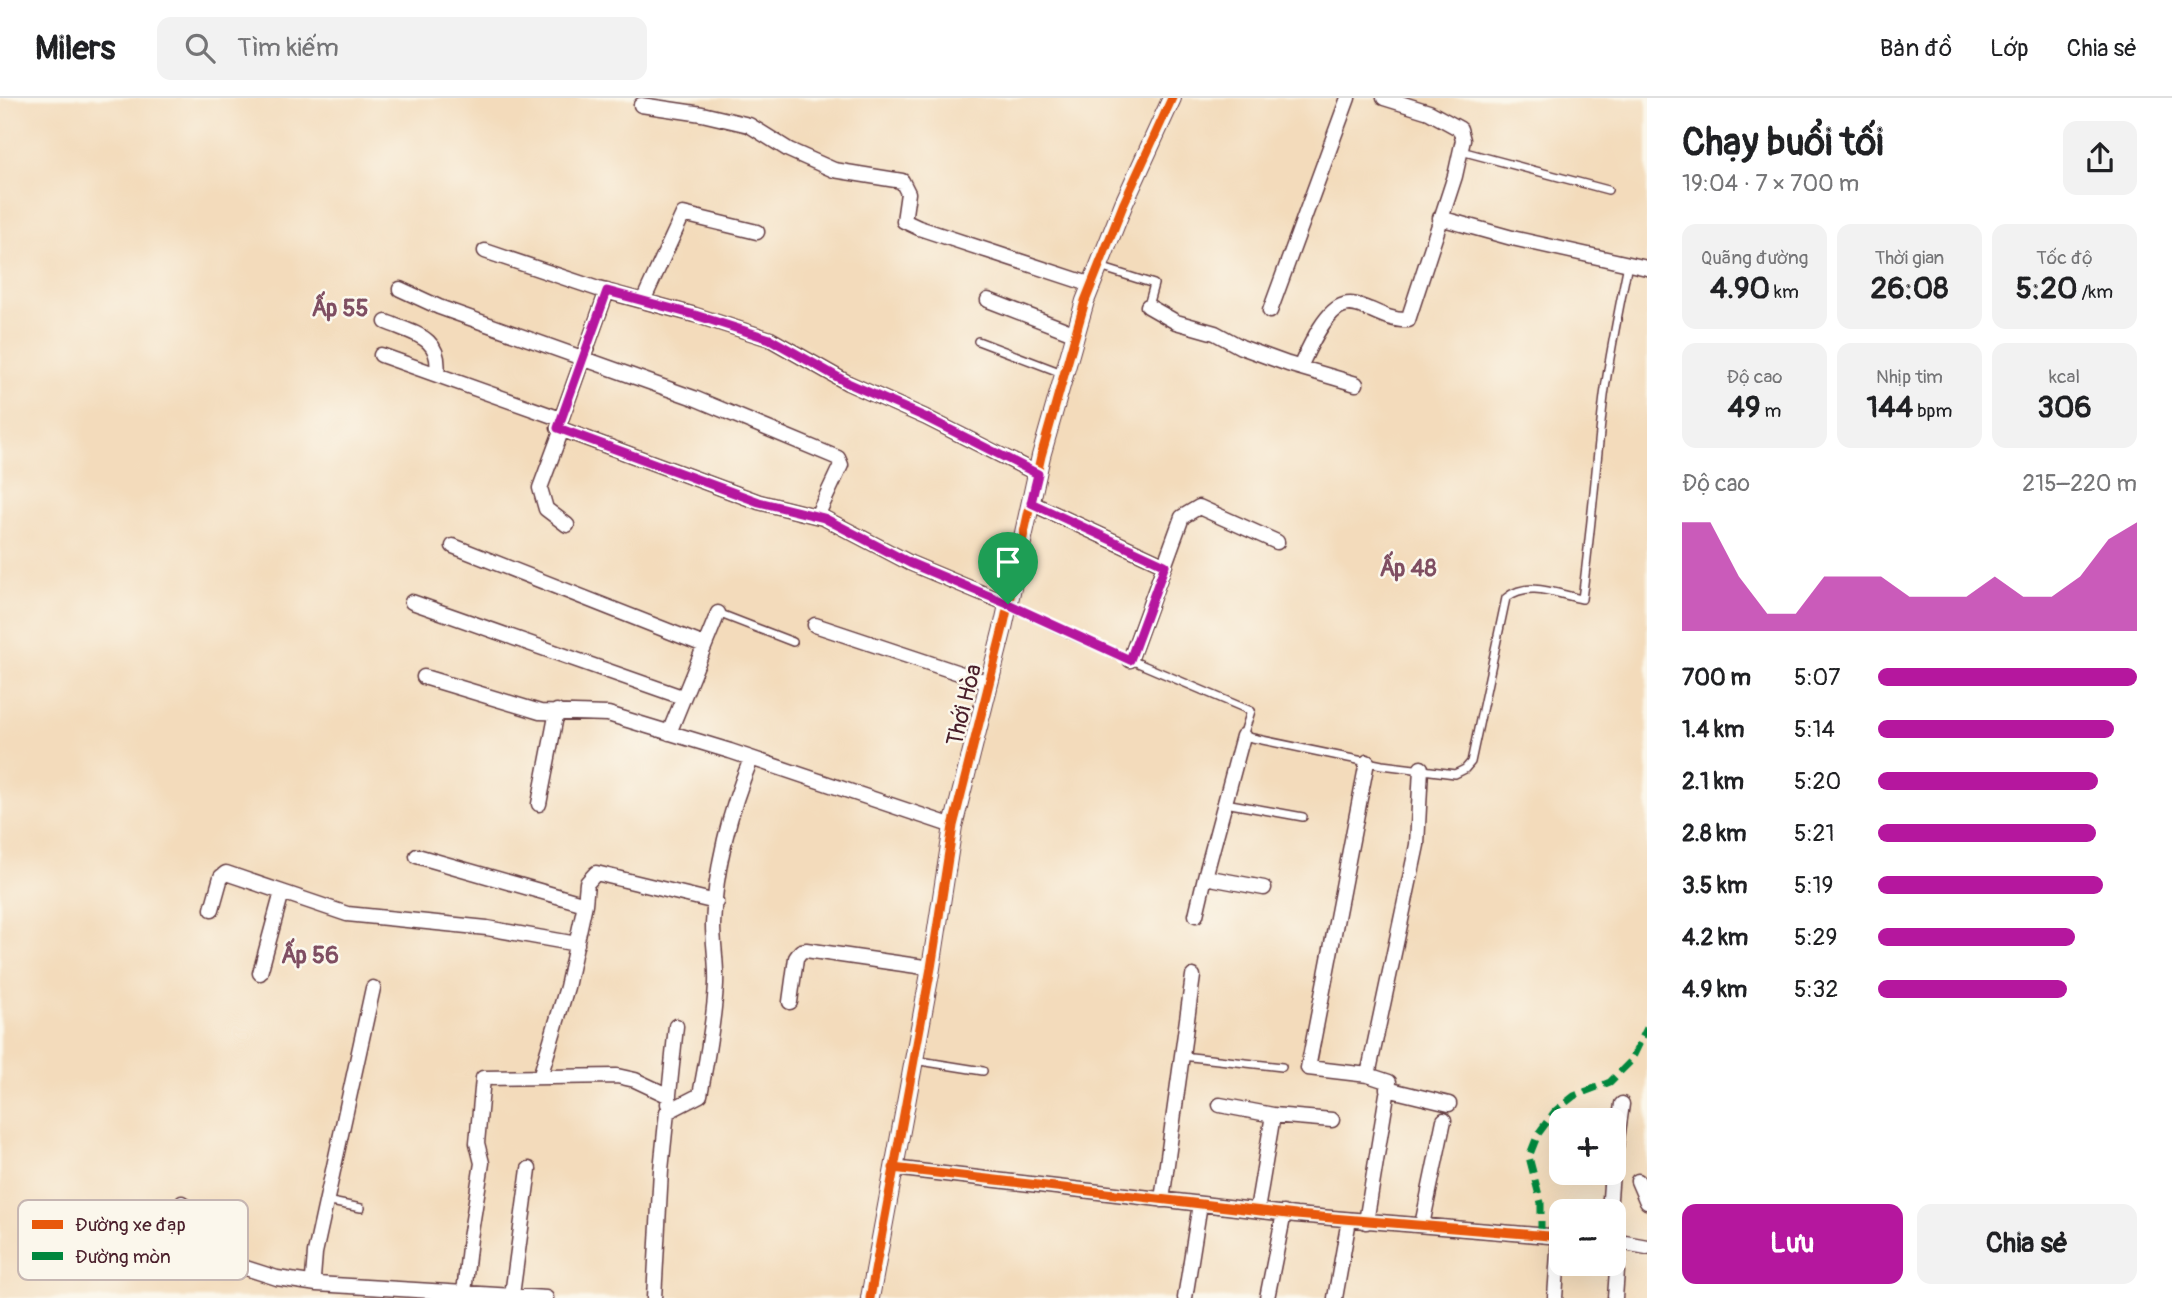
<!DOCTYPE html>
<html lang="vi">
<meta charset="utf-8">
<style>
body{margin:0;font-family:Pangolin,sans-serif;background:#f2f2f2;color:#202124;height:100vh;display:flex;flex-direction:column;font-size:26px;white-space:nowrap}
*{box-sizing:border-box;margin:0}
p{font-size:23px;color:#757577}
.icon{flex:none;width:38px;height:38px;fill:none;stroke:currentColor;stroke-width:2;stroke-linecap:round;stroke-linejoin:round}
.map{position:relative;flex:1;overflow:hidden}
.side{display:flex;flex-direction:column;background:#fff;width:525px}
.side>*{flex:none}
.fabs{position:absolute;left:1549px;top:1010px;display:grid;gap:14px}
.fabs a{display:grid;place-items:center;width:77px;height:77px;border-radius:14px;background:#fff;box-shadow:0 7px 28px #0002;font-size:35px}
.pin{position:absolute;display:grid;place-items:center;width:60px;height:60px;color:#fff;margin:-72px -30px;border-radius:50% 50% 50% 0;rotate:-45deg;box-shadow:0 0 7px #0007}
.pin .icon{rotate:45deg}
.round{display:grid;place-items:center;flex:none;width:74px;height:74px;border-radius:14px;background:#f2f2f2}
.head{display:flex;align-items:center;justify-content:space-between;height:119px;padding:0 35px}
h1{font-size:38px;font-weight:700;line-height:52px}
.figures{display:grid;grid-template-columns:repeat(3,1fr);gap:10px;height:119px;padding:7px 35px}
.figures div{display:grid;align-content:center;border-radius:14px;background:#f2f2f2;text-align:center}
.figures b{font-size:30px;font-weight:700}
.figures small{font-size:19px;font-weight:400}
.figures p{font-size:19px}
.chart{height:196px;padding:14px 35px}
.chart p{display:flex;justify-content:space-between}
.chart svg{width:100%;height:126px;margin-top:7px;fill:#b5179e;opacity:.7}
.cta{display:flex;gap:14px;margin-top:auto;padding:14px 35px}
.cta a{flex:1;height:80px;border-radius:14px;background:#b5179e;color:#fff;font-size:28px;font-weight:700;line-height:80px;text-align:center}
.cta a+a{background:#f2f2f2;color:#202124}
ul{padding:0 35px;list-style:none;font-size:23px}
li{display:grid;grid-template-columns:112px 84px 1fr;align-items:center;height:52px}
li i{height:18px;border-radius:9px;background:#b5179e}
header{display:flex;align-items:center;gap:42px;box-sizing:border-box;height:98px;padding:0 35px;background:#fff;border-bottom:2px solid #e0e0e0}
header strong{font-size:33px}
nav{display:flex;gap:38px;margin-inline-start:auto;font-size:24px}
.search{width:490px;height:63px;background:#f2f2f2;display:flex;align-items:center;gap:18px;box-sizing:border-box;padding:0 24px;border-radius:14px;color:#757577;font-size:26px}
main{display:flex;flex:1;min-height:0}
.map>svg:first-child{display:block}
</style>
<header>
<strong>Milers</strong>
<div class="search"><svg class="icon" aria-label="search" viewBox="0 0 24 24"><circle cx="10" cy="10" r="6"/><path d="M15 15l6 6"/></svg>Tìm kiếm</div>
<nav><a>Bản đồ</a><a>Lớp</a><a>Chia sẻ</a></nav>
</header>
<main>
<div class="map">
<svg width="1647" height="1200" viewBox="0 0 1647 1200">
<rect width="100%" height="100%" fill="#fbf7ec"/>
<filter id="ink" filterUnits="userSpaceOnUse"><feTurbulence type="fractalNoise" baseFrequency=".0143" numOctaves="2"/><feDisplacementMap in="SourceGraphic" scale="14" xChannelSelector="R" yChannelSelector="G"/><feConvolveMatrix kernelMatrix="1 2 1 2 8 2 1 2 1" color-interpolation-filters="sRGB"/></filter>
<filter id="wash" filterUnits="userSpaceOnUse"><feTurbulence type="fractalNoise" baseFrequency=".00686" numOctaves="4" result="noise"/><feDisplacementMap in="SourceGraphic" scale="28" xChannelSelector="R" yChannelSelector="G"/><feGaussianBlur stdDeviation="1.57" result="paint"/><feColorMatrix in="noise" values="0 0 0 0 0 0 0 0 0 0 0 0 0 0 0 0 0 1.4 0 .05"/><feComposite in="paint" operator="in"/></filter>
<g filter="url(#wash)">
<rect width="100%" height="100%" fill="#f3dbbb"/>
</g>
<g filter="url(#ink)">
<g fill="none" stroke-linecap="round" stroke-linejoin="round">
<defs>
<path id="service" d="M1461,53L1608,92
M1100,169L1154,186L1148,208
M978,243L1062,275
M1009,507L1072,537L1251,613L1243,638L1382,667L1455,676L1465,671L1471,664L1506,500C1528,482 1557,496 1582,501C1591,434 1596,366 1604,298C1610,254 1619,210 1628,166
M718,515L793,544
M1225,705L1303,719
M1182,958L1282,969
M914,962L983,973
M326,1103L361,1110"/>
<path id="minor" d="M641,7L702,16L749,27L789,52L834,72L902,83L908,95L904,123L919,130L1092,187
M1440,120L1512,140L1647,170
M485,153L598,191L695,217L770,241L848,285L925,319L1038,376
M400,191L439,209L694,300L838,360L841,367L817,418
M607,193L558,330L759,404L824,420L910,465L1008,506
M988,202L1076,236
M643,203L683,116L757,134
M1148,208L1176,224L1215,235L1241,249L1288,266L1356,286
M1270,213L1348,0
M386,224C415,236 442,239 437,276
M381,257L561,321
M1300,269C1308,252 1325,212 1344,207C1354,204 1362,209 1371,212C1382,217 1395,223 1408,222L1455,78L1463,42L1460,31L1429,14L1384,0
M562,331L540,390L546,411L567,427
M1031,405L1165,467
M453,448L704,547
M412,504L682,599
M815,527L989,585
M1130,562L1182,419L1199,409L1277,444
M424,579L540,614L608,616L730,653L953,728
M669,635L718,515
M1243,638L1205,779L1264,790
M1367,664L1308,970L1368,977
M539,706L557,613
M417,758L585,806
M212,811L221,779L226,775L282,794
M1196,817L1205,779
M260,875L282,794L347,816L487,830L577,846
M373,890L315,1155L313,1180L317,1186L546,1200
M790,904L796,860L801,853L806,852L931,870
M540,979L567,889L585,806L587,785L596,775L716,804
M1387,991L1449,1006
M668,1006L676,928
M1220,1007L1273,1017
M1614,1062L1622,1006
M893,1070L1296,1117L1561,1139
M1638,1083L1647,1104
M1162,1102L1193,878
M182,1105L177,1125V1143L183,1150L277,1180L317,1186
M1257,1112L1273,1017L1332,1022
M1609,1113L1612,1074
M1366,1124L1389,984L1368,977L1417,747L1421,670
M1422,1127L1444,1022
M1614,1143L1647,1149
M464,1195L470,1140L482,1065L477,1045L483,980L617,978L635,982L669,998
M512,1197L529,1071
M654,1200L661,1072L667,1014L700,997C707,961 714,923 716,886C717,866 713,846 713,827C715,771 730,711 751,661
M1185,1200L1200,1106
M1267,1200L1284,1115
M1335,1200L1349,1122
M1555,1200L1559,1139
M1615,1200L1619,1144"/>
<path id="tertiary" d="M870,1200L931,870L953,728L1003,530L1041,358L1085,203L1124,105L1172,0"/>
</defs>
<!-- service casing -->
<use href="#service" stroke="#633b41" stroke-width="10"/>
<!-- minor casing -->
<use href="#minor" stroke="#633b41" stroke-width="17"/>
<!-- tertiary casing -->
<use href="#tertiary" stroke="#633b41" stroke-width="20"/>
<!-- service -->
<use href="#service" stroke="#fff" stroke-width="7"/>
<!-- minor -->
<use href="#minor" stroke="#fff" stroke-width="14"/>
<!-- tertiary -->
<use href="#tertiary" stroke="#fff" stroke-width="18"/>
<!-- quiet -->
<path stroke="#00873e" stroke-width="7" stroke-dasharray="14 7" stroke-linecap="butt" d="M1541,1137V1105L1529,1059L1538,1036L1555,1013L1574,998L1610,984L1631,963L1647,930"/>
<defs>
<path id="cycleway" d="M607,193L558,330L759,404L824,420L910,465L1008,506
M893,1070L1296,1117L1561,1139
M870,1200L931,870L953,728L1003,530L1041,358L1085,203L1124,105L1172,0"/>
</defs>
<!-- cycleway casing -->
<use href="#cycleway" stroke="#fbf7ec" stroke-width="13"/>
<!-- cycleway -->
<use href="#cycleway" stroke="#e8590c" stroke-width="9"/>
</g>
</g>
<g fill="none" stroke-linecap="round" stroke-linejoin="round" filter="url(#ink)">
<defs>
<path id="route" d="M607,193L695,217L770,241L848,285L925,319L1038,376L1031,405L1165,467L1130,562L1008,506L910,465L824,420L759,404L558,330Z"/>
</defs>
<!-- route casing -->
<use href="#route" stroke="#fff" stroke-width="14"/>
<!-- route -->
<use href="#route" stroke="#b5179e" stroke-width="9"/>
</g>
<g text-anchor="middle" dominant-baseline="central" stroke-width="5" stroke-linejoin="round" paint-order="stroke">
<!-- street labels -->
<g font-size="23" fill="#4a1f2b" stroke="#fbf7ec">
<text transform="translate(964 607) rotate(-76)">Thới Hòa</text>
</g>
<!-- neighbourhood labels -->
<g font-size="24" font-weight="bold" fill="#7f4e62" stroke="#fbf7ec">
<text x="340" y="210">Ấp 55</text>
<text x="1408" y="470">Ấp 48</text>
<text x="310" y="857">Ấp 56</text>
</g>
</g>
<!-- legend -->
<rect x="18" y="1102" width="230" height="80" rx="10" fill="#fbf7ec" stroke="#c6b6b2" stroke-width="2"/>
<rect x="32" y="1122" width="31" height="9" fill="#e8590c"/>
<rect x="32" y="1154" width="31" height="8" fill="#00873e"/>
<g font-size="19" fill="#4a1f2b">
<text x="75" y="1133">Đường xe đạp</text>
<text x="75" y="1165">Đường mòn</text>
</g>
</svg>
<div class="fabs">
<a>+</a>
<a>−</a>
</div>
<div class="pin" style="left:1008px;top:506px;background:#1e9e55"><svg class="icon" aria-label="arrive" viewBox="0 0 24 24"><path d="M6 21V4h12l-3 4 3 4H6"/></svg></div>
</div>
<section class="side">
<div class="head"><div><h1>Chạy buổi tối</h1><p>19:04 · 7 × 700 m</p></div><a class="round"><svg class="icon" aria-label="share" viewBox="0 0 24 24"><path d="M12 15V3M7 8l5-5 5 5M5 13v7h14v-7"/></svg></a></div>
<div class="figures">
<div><p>Quãng đường</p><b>4.90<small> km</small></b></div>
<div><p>Thời gian</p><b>26:08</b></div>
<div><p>Tốc độ</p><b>5:20<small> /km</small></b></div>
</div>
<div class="figures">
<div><p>Độ cao</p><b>49<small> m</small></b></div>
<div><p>Nhịp tim</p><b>144<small> bpm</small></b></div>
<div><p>kcal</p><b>306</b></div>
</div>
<div class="chart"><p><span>Độ cao</span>215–220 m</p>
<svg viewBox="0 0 160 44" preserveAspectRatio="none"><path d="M0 44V6L10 6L20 25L30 38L40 38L50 25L60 25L70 25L80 32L90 32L100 32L110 25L120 32L130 32L140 25L150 12L160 6V44z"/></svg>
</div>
<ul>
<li><b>700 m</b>5:07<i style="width:100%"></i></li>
<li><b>1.4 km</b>5:14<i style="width:91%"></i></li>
<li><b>2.1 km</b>5:20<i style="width:85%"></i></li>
<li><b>2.8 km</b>5:21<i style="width:84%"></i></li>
<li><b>3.5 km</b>5:19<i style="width:87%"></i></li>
<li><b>4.2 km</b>5:29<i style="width:76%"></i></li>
<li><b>4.9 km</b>5:32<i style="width:73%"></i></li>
</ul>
<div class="cta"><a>Lưu</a><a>Chia sẻ</a></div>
</section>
</main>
